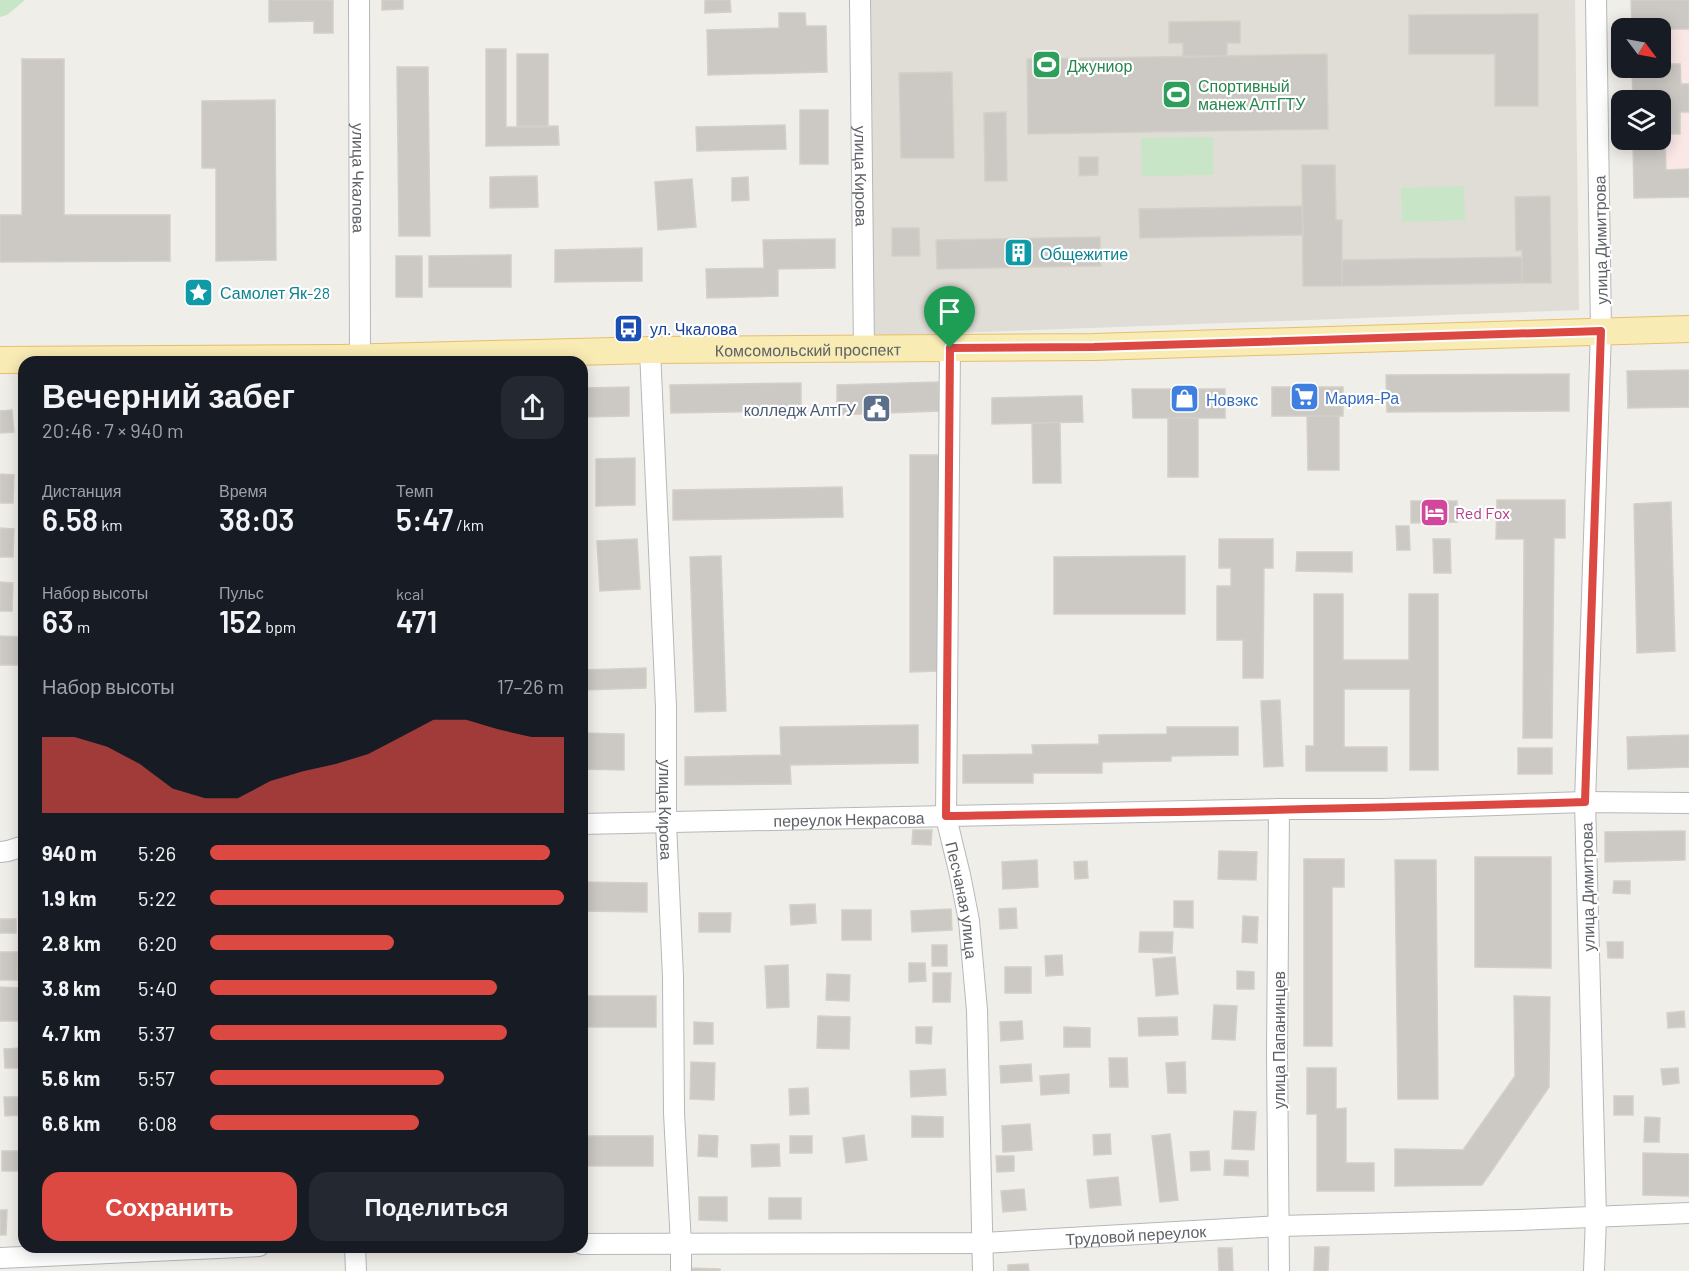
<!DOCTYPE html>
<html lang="ru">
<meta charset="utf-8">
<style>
body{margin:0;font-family:Barlow,sans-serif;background:#242831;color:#f1f3f6;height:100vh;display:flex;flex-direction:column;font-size:22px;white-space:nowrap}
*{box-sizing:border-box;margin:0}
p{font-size:20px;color:#9ea1a6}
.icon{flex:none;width:33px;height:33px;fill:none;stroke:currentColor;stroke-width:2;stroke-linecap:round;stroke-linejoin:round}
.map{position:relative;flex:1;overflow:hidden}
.drawer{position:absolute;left:18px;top:356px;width:570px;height:897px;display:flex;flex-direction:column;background:#171b24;border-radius:18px;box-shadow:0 3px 15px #0003}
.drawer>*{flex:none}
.needle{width:39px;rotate:122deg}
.fabs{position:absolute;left:1611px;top:18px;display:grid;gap:12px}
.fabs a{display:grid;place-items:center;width:60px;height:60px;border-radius:12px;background:#171b24;box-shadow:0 3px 15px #0003;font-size:30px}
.pin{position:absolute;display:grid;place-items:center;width:51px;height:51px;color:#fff;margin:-62px -26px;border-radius:50% 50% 50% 0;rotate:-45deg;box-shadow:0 0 6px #0007}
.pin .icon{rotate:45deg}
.round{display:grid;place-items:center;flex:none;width:63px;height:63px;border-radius:18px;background:#242831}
.summary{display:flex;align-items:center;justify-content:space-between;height:102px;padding:0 24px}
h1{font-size:33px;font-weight:600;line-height:45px}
.metrics{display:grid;grid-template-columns:repeat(3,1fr);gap:9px;height:102px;padding:6px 24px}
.metrics div{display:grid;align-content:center}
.metrics b{font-size:30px;font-weight:600}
.metrics small{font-size:16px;font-weight:400}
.metrics p{font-size:16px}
.chart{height:168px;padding:12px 24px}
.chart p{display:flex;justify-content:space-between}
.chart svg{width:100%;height:108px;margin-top:6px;fill:#db4942;opacity:.7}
.cta{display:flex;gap:12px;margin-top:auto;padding:12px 24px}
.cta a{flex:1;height:69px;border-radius:18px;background:#db4942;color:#fff;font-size:24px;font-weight:600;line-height:69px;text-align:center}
.cta a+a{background:#242831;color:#f1f3f6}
ul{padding:0 24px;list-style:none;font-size:20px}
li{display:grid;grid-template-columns:96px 72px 1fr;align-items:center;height:45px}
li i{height:15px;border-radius:8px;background:#db4942}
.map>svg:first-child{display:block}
</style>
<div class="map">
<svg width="1689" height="1271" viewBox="0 0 1689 1271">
<rect width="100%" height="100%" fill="#f0eee8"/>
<!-- education -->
<path fill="#e0ddd6" d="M868,0H1575L1579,310L874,336Z"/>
<!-- medical -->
<path fill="#fae8e7" d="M1631,0H1689V197L1634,198L1633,140H1660V100H1633L1632,68H1660V28H1632Z"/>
<!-- green -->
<path fill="#c8e5c7" d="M0,0H25L7,15L0,17Z
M1213,137V175L1142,176L1141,138Z
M1464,186L1465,220L1402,222L1401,188Z"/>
<!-- building -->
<path fill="#ccc9c4" stroke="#d4d0c7" stroke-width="1.5" d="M269,0H333V33H314V21L269,22Z
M382,0H403V9L382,10Z
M705,0H730L731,12L705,13Z
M1631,0H1689V29H1664L1665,64H1680L1681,84H1689V112H1680V134H1665L1666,170L1689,169V197L1634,198L1633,140H1660V100H1633L1632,68H1660V28H1632Z
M779,13H805L806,26H826L827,72L708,75L707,30L779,28Z
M1538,14V106H1495V54H1409V15Z
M1240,21V43H1227V56L1183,57V43H1169V22Z
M486,49H506V127L558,126L559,145L486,146Z
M517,54H548V127L517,126Z
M1327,54L1328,129L1028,134L1027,59Z
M22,59H64V215H170V261L0,262V215H22Z
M397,67H428L430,236H399Z
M952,72L954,158H901L899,73Z
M275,100L276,260L216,261V168H202V101Z
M800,110H828V164H800Z
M1006,112L1007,181H985L984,113Z
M785,125L786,149L697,151L696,127Z
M1079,157H1098V175L1079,176Z
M1302,165H1335L1336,220H1342V286H1303Z
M537,176L538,207L490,208V177Z
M748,177L749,200L732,201V178Z
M692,179L696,227L658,230L655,182Z
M1550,196L1551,283H1522V250L1516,251L1515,197Z
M1302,206L1303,235L1140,238L1139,209Z
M892,228H919L920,256H892Z
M1100,237L1101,266L937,269L936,240Z
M835,239V268L778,269V296L707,298L706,269L764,268L763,240Z
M642,248V281L555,282V250Z
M511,255V287H429V256Z
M396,256H422V297H396Z
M1522,257V283L1342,286V260Z
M1689,370V407L1628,408L1627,371Z
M1569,374V411L1387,412L1386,375Z
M938,382L939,411L837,415V385Z
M801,383V411L671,413L670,385Z
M629,387V416L582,417V388Z
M1272,387H1343V416H1272Z
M1132,389H1225V418H1133Z
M1072,396H1082L1083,422L992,424V398Z
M12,410L14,432L0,433V411Z
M1307,416H1339V470H1308Z
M1168,418H1198V477H1168Z
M1032,423H1060L1061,483H1033Z
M910,455H939V671L910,672Z
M635,458V505L596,506V459Z
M0,474L14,475L13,503H0Z
M842,487L843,517L673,520V490Z
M1497,500H1565V538H1554L1552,738H1523L1524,539H1496Z
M1411,501H1457V522L1411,523Z
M1671,502L1675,651L1637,653L1634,504Z
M1396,526H1409L1410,550H1397Z
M0,528L14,529L13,557H0Z
M637,539L640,589L600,591L597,541Z
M1219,539H1273V568H1264L1263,678H1243V640H1217V586H1231V568H1219Z
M1433,539H1450L1451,573H1434Z
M1297,552H1352V572L1296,571Z
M721,556L726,711L695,712L690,557Z
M1185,556V614H1054V557Z
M0,582L13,583L12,611H0Z
M1314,594H1343V660H1409V594H1438V770H1410V689H1344V747H1387V771H1306V746H1314Z
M0,636L21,637L20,665H0Z
M646,668V688L582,690V670Z
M1280,700L1283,766L1264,767L1261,701Z
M918,725V763L790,765L791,784L685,785V757L781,755L780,727Z
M1167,727H1238V755L1171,756V761L1102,762V773H1033V783H963V755L1033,754L1032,745L1099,744V735L1167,734Z
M582,733L624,734V770L582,769Z
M1689,735V767L1628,769L1627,737Z
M1518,748H1552V774H1518Z
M913,830H932L931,845L912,844Z
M1685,831V860L1605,862V832Z
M1219,851L1257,852L1256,880L1218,879Z
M1475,857H1551V968L1475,967Z
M1304,859H1344V887H1332V1046H1304Z
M1037,860L1038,887L1003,889L1002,862Z
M1395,860H1436L1438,1099H1398Z
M1087,861L1088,878L1075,879L1074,862Z
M1614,881H1630V894L1613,893Z
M582,882L647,883V912L582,911Z
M1174,901H1193V928L1174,927Z
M815,904L816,923L791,925L790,905Z
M1016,908L1017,928L1000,929L999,909Z
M951,909L952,930L912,932L911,911Z
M842,910H871V940H842Z
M699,913H731L730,932H699Z
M1243,916L1258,917L1257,943L1242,942Z
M0,919H16V933H0Z
M1140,932H1173L1172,953L1139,952Z
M1607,942H1623V958H1608Z
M932,945H947V966H932Z
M0,952H18L17,980H0Z
M1062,955L1063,975L1046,976L1045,956Z
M1175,957L1178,994L1156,996L1153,959Z
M909,963H925L926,981L909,982Z
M788,965L789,1007L767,1008L765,966Z
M1005,967H1031V993H1005Z
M1237,971L1254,972V989H1237Z
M933,973H951L950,1002H933Z
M827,974L850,975L849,1001L826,1000Z
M0,987L20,988L19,1021H0Z
M582,996H656V1027H582Z
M1514,996L1550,997L1549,1087L1482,1185L1395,1186V1149L1463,1150L1515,1076Z
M1214,1005L1237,1006L1235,1040L1212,1039Z
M1684,1011L1685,1027L1668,1028L1667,1013Z
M818,1016L850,1017L849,1049L817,1048Z
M1177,1017L1178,1035L1139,1036L1138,1018Z
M1022,1021L1023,1039L1001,1041L1000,1022Z
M694,1022L713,1023V1044H694Z
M916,1027H932L931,1044L916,1043Z
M1064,1027L1090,1028V1047H1064Z
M22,1048V1068H5L4,1049Z
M1109,1058H1127L1128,1087H1110Z
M691,1062L715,1063L714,1100L690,1099Z
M1185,1062L1186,1093H1168L1166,1063Z
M1031,1064L1032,1081L1001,1083L1000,1066Z
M1307,1068H1336V1109L1346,1108V1163H1374V1191H1317V1114H1307Z
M1678,1068L1679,1083L1663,1085L1661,1069Z
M945,1069L946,1095L911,1097L910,1071Z
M1069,1074V1093L1041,1095L1040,1076Z
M808,1088L809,1114L790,1115L789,1089Z
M1614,1096H1633V1115H1614Z
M4,1097H21V1115L5,1116Z
M1234,1111L1256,1112L1254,1150L1232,1149Z
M912,1116L943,1117V1137H912Z
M1645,1117L1660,1118L1659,1142H1644Z
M1030,1124L1032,1150L1003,1152L1002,1126Z
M1110,1134L1111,1154L1094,1155L1093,1135Z
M1170,1134L1178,1200L1160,1202L1152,1136Z
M699,1135L718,1136L717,1157L698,1156Z
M864,1135L867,1160L846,1163L843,1138Z
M582,1136H653V1166H582Z
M790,1136H812V1153H790Z
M779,1144L780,1166L752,1167L751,1145Z
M2,1151H19V1171H2Z
M1209,1151L1210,1170L1191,1171L1190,1152Z
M1643,1153L1689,1154V1196L1643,1195Z
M996,1156H1014V1171L997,1172Z
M1225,1160L1248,1161V1176L1224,1175Z
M1118,1177L1121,1205L1090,1208L1087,1180Z
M1024,1189L1026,1210L1003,1212L1001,1191Z
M699,1197H727V1221L699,1220Z
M769,1198H801V1219H769Z
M0,1210H7L6,1235H0Z
M1315,1247H1329L1328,1271H1314Z
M1218,1248H1232L1233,1271H1219Z
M1028,1264L1029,1271H1008V1265Z
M688,1268L720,1269V1271H688Z"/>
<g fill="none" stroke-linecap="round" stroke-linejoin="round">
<defs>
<g id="minor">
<path id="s1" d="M359,0L360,357"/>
<path id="s2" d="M860,0L864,350"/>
<path id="s3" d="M950,348L946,817L960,875L969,921L977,1010L983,1271"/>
<path id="s4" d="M650,350L666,707V823L673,977L674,1113L681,1245V1271"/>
<path d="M1279,809L1277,1054L1279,1271"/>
<path id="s5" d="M582,824L1279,809H1381L1585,802L1689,803"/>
<path d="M0,852L8,851L24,846"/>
<path id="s6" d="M582,1244L983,1243L1279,1226L1519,1220L1689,1213"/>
<path d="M355,1246L356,1271"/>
<path d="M0,1258L259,1246"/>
<path d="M1594,1271L1596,1217L1585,802L1601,331L1596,0"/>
</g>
<g id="major">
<path id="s7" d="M0,360L340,358L650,350L1094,347L1689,329"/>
</g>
</defs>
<!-- minor casing -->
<use href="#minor" stroke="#b5b8bb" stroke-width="22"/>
<!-- major casing -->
<use href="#major" stroke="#e6bf6b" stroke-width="28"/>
<!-- minor -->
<use href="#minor" stroke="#fff" stroke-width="20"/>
<!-- major -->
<use href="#major" stroke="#f9ebb4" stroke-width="26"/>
</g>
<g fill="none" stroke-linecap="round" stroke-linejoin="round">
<defs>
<path id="route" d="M1601,331L1585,802C1372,809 1159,812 946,816L950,348L1094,347Z"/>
</defs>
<!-- route casing -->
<use href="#route" stroke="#fff" stroke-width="12"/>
<!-- route -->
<use href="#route" stroke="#db4942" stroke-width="8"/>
</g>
<!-- icons -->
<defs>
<symbol id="stadium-square" viewBox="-11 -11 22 22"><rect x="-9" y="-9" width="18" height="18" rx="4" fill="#2e9e5b" stroke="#fff"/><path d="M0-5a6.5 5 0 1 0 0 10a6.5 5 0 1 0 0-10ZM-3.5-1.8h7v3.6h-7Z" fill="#fff"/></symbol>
<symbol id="building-square" viewBox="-11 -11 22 22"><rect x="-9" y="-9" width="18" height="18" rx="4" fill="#0f9aa8" stroke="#fff"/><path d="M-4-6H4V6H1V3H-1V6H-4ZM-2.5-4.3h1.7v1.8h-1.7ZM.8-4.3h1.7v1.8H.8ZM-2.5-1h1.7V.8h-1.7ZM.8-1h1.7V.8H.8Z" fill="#fff"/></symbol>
<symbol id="sight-square" viewBox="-11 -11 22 22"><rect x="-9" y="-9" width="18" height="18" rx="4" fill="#0f9aa8" stroke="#fff"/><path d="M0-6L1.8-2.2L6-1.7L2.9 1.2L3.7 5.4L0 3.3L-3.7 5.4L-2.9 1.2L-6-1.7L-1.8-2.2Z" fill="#fff"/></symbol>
<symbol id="bus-square" viewBox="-11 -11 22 22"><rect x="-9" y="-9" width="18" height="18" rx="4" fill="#1a4fb4" stroke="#fff"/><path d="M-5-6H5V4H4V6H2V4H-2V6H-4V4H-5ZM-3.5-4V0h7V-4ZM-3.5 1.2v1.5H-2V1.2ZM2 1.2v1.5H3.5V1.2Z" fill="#fff"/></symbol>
<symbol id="supermarket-square" viewBox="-11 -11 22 22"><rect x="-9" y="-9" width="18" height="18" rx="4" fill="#3f7fe0" stroke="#fff"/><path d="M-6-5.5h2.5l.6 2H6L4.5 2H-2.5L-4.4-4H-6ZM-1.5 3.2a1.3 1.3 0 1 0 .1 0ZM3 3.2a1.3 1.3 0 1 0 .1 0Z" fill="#fff"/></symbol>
<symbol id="shop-square" viewBox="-11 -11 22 22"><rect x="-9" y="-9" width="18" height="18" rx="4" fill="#3f7fe0" stroke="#fff"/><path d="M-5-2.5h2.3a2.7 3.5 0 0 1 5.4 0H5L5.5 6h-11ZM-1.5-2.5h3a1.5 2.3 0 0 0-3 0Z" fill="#fff"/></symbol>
<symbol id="civic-square" viewBox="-11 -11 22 22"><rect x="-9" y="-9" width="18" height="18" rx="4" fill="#5c6f8a" stroke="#fff"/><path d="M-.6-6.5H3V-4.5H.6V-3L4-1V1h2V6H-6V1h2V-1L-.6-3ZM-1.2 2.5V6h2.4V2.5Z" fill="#fff"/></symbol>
<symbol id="hotel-square" viewBox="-11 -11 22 22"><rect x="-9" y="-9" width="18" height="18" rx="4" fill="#d1479c" stroke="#fff"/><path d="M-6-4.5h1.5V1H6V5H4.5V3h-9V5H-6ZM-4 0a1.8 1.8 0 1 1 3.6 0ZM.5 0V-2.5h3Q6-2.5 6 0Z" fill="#fff"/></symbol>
</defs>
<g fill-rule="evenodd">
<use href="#stadium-square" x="1030" y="48" width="33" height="33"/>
<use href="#stadium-square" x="1160" y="78" width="33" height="33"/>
<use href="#building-square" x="1002" y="236" width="33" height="33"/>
<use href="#sight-square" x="182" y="276" width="33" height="33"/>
<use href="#bus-square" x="612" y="312" width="33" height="33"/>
<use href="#supermarket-square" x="1288" y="380" width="33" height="33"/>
<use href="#shop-square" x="1168" y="382" width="33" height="33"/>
<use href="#civic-square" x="860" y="392" width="33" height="33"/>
<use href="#hotel-square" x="1418" y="496" width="33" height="33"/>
</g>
<g text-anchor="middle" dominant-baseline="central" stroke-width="4.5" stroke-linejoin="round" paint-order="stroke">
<!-- leisure labels -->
<g font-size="16" fill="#27864d" stroke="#fff" text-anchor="start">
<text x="1067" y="65">Джуниор</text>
<text x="1198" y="85">Спортивный<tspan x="1198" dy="18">манеж АлтГТУ</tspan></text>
</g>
<!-- street labels -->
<g font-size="16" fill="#5f6367" stroke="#fff">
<text stroke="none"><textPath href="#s2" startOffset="176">улица Кирова</textPath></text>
<text stroke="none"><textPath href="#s1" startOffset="178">улица Чкалова</textPath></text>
<text transform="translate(1600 240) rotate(-91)">улица Димитрова</text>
<text stroke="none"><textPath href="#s7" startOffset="808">Комсомольский проспект</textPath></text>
<text stroke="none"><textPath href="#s4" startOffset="460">улица Кирова</textPath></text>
<text stroke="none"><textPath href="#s5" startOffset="267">переулок Некрасова</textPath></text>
<text transform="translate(1587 887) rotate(-91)">улица Димитрова</text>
<text stroke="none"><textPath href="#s3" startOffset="554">Песчаная улица</textPath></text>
<text transform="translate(1278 1040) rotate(-90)">улица Папанинцев</text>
<text stroke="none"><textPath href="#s6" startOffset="554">Трудовой переулок</textPath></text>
</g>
<!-- culture labels -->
<g font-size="16" fill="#0d838f" stroke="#fff" text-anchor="start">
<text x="1040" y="253">Общежитие</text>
<text x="220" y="292">Самолет Як-28</text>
</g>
<!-- transit labels -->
<g font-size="16" fill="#164399" stroke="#fff" text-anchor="start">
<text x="650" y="328">ул. Чкалова</text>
</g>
<!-- shop labels -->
<g font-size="16" fill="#366cbe" stroke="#fff" text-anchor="start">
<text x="1325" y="397">Мария-Ра</text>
<text x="1206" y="399">Новэкс</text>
</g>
<!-- service labels -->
<g font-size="16" fill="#4e5e75" stroke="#fff" text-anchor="end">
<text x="856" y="409">колледж АлтГУ</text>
</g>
<!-- hotel labels -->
<g font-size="16" fill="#b23c85" stroke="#fff" text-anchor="start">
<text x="1455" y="512">Red Fox</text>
</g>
</g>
</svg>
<div class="fabs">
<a><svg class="needle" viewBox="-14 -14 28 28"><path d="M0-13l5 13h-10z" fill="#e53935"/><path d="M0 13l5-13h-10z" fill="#9ea1a6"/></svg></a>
<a><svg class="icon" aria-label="layers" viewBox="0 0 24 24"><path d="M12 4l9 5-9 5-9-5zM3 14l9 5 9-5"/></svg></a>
</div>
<div class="pin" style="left:950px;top:348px;background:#1e9e55"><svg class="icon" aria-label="arrive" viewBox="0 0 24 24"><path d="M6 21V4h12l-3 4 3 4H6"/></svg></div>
<section class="drawer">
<div class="summary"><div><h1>Вечерний забег</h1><p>20:46 · 7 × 940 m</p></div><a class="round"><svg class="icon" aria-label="share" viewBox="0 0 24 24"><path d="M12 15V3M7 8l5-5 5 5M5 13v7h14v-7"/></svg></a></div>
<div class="metrics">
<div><p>Дистанция</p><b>6.58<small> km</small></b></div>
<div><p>Время</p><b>38:03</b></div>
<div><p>Темп</p><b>5:47<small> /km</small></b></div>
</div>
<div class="metrics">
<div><p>Набор высоты</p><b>63<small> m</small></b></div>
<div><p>Пульс</p><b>152<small> bpm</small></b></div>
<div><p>kcal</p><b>471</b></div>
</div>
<div class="chart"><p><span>Набор высоты</span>17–26 m</p>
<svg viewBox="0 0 160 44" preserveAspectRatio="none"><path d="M0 44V13L10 13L20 17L30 24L40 34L50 38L60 38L70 31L80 27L90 24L100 20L110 13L120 6L130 6L140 10L150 13L160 13V44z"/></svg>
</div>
<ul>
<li><b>940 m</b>5:26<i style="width:96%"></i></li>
<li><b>1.9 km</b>5:22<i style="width:100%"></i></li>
<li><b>2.8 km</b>6:20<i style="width:52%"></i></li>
<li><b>3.8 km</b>5:40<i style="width:81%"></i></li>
<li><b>4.7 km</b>5:37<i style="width:84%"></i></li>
<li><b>5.6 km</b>5:57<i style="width:66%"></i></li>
<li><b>6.6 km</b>6:08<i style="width:59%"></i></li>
</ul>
<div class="cta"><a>Сохранить</a><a>Поделиться</a></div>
</section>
</div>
